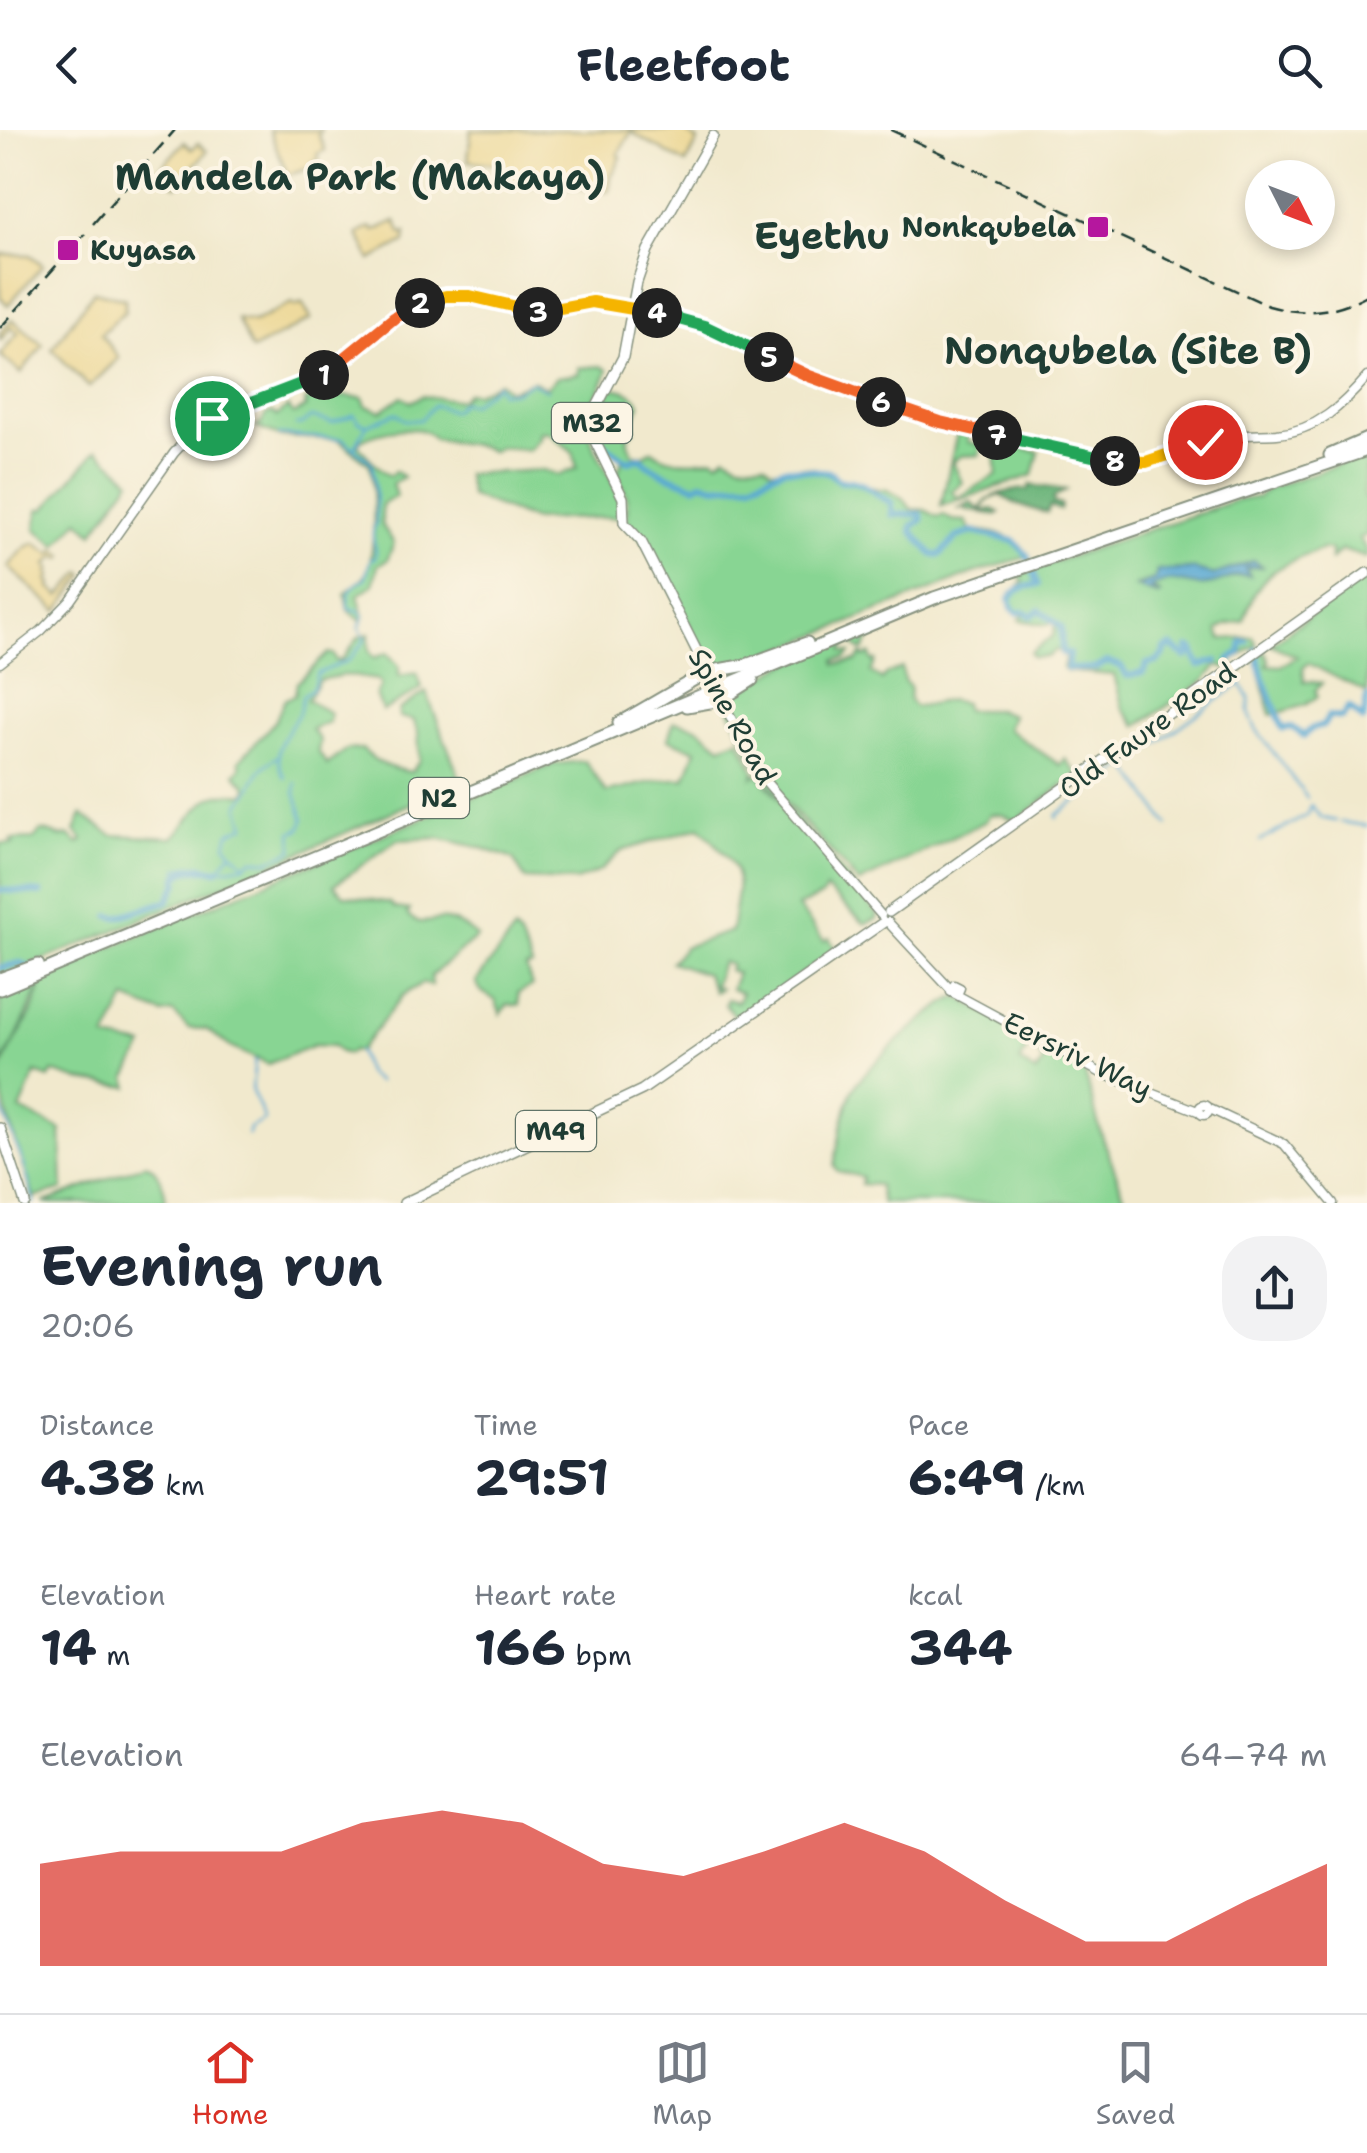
<!DOCTYPE html>
<meta charset="utf-8">
<style>
body{margin:0;font-family:"Shantell Sans",sans-serif;background:#f2f2f3;color:#1f2937;height:100vh;display:flex;flex-direction:column;font-size:38px;white-space:nowrap}
*{box-sizing:border-box;margin:0}
p{font-size:32px;color:#747a83}
.icon{flex:none;width:55px;height:55px;fill:none;stroke:currentColor;stroke-width:2;stroke-linecap:round;stroke-linejoin:round}
.map{position:relative;height:1073px;overflow:hidden}
.sheet{display:flex;flex-direction:column;background:#fff;flex:1}
.sheet>*{flex:none}
.needle{width:65px;rotate:132deg}
.buttons{position:absolute;left:1245px;top:30px;display:grid;gap:20px}
.buttons a{display:grid;place-items:center;width:90px;height:90px;border-radius:50%;background:#fff;box-shadow:0 5px 15px #0003;font-size:50px}
.pin{position:absolute;display:grid;place-items:center;width:85px;height:85px;color:#fff;margin:-42px;border:5px solid #fff;border-radius:50%;box-shadow:0 2px 10px #0007}
.km{position:absolute;width:50px;height:50px;margin:-25px;border-radius:50%;background:#222;color:#fff;font-size:28px;line-height:50px;text-align:center}
.round{display:grid;place-items:center;flex:none;width:105px;height:105px;border-radius:40px;background:#f2f2f3}
.head{display:flex;align-items:center;justify-content:space-between;height:170px;padding:0 40px}
h1{font-size:55px;font-weight:700;line-height:75px}
.stats{display:grid;grid-template-columns:repeat(3,1fr);gap:15px;height:170px;padding:10px 40px}
.stats div{display:grid;align-content:center}
.stats b{font-size:50px;font-weight:700}
.stats small{font-size:28px;font-weight:400}
.stats p{font-size:28px}
.chart{height:280px;padding:20px 40px}
.chart p{display:flex;justify-content:space-between}
.chart svg{width:100%;height:180px;margin-top:10px;fill:#d93025;opacity:.7}
header{display:flex;justify-content:space-between;align-items:center;height:130px;padding:0 40px;background:#fff;font-size:45px;font-weight:700}
.tabs{display:flex;justify-content:space-around;align-items:center;height:140px;border-top:2px solid #e0e1e3;background:#fff;font-size:28px;color:#747a83}
.tabs a{display:grid;justify-items:center;gap:5px}
.tabs .current{color:#d93025}
.map>svg:first-child{display:block}
</style>
<header><svg class="icon" aria-label="back" viewBox="0 0 24 24"><path d="M15 5l-7 7 7 7"/></svg>Fleetfoot<svg class="icon" aria-label="search" viewBox="0 0 24 24"><circle cx="10" cy="10" r="6"/><path d="M15 15l6 6"/></svg></header>
<div class="map">
<svg width="1367" height="1073" viewBox="0 0 1367 1073">
<rect width="100%" height="100%" fill="#fcf5e5"/>
<filter id="ink" filterUnits="userSpaceOnUse"><feTurbulence type="fractalNoise" baseFrequency=".01" numOctaves="2"/><feDisplacementMap in="SourceGraphic" scale="20" xChannelSelector="R" yChannelSelector="G"/><feConvolveMatrix kernelMatrix="1 2 1 2 8 2 1 2 1" color-interpolation-filters="sRGB"/></filter>
<filter id="wash" filterUnits="userSpaceOnUse"><feTurbulence type="fractalNoise" baseFrequency=".0048" numOctaves="4" result="noise"/><feDisplacementMap in="SourceGraphic" scale="40" xChannelSelector="R" yChannelSelector="G"/><feGaussianBlur stdDeviation="2.25" result="paint"/><feColorMatrix in="noise" values="0 0 0 0 0 0 0 0 0 0 0 0 0 0 0 0 0 1.4 0 .05"/><feComposite in="paint" operator="in"/></filter>
<g filter="url(#wash)">
<rect width="100%" height="100%" fill="#f1e9cd"/>
<!-- green -->
<path fill="#88d593" stroke="#548964" stroke-width="2.5" fill-rule="evenodd" d="M601,236L608,240C603,258 589,273 588,292C587,322 630,362 619,387L534,390L470,366L466,344L543,340L559,345L577,338L573,322L548,302H539V308L529,320L499,317L492,321L479,316L434,309C422,291 378,301 361,310L358,314C362,321 384,344 390,346L395,341L403,347L392,354L396,366L382,375V395L394,413L387,430L378,435L373,455L358,465L364,487L360,490L348,480L345,464C351,457 357,455 363,449C377,433 375,357 370,335L338,309L282,307L255,297L262,293L266,284L272,282L277,286L288,277L294,284L306,277L305,271L321,266L328,270L339,266L363,268L366,276L381,281L402,266L411,272L422,266L460,270L468,262L476,263L499,252L510,261L533,251L546,258L557,247L579,244L578,238Z
M611,258C622,259 635,263 640,274L634,288L616,290L634,300L627,308L633,324L643,326L652,320C668,333 694,332 714,328L718,331L726,325L740,333H765L772,340C795,336 822,334 840,351C857,347 870,362 885,359L904,369L911,379L925,380L938,387L944,385L952,390L966,391L970,400C990,401 1022,405 1027,427L974,443L756,529L713,538L705,532C682,485 666,429 627,393V367L617,344L622,330L615,321L603,319C591,298 600,277 611,258Z
M957,303L968,306V312L981,315L979,325L960,326L953,332L962,353L952,361L958,368L997,344L995,322L989,320L987,310L1039,322L1033,345L941,376Z
M97,320L131,350L93,403L79,390L57,415L36,399L39,379H45Z
M1367,325C1367,341 1363,352 1364,368H1367V405L1359,408L1367,420V428L1342,420L1331,430V420L1323,419C1278,436 1258,441 1244,491L1226,495L1218,500L1221,509L1253,507L1257,515L1233,530L1230,539L1217,536L1204,551L1137,596L1123,579L1114,545L1066,541L1063,538L1066,526L1056,520L1047,527H1033L1030,523L1053,506L1055,496L1053,492L1047,495L1020,490L1024,483L1014,480L1009,470L1024,451L1016,445L1234,371L1258,367L1269,358ZM1254,432L1261,437L1251,436L1243,440L1250,444C1235,443 1223,452 1207,454C1195,456 1184,451 1173,449L1151,458L1160,463L1157,465L1138,455L1155,450L1157,441L1192,439L1206,446L1214,445Z
M1367,444V563L1308,533L1303,538L1304,551L1322,553L1315,561L1318,566L1305,575L1271,585L1255,524L1265,522L1269,531L1267,535L1280,536L1297,527L1271,514Z
M874,498L864,520H860L853,512L845,515L843,521L851,523L846,528L835,530L836,534L857,531L862,524L864,527L870,524L872,531H876L871,542L882,550L886,544L902,538L904,551L910,557L909,570L915,577L949,570L964,573L965,580H998L1012,585L1007,599L1060,635L1065,629L1078,644L1016,691L1003,685L990,684L986,691L859,753L772,656L754,631L725,569L784,535Z
M369,504V521L374,528L387,523L399,536V546L417,543L422,558L383,581L376,565L381,555L378,550L345,545L319,550L307,570L330,583L329,592L311,599L320,610L318,621L327,635L346,620L362,619C378,634 390,639 411,642L420,630L418,602L413,590L399,587V580L426,562L461,651L275,734L0,848V713L13,714L11,710L34,709L41,701C51,700 58,710 68,705L79,714L83,710L75,701L82,685L112,705L173,708C197,682 204,658 242,665L247,661L246,655L235,644L241,637L239,631L276,590L284,570L295,565L297,553L328,523L333,524L336,531L342,530L359,507Z
M674,591L697,597L721,616L739,609L754,640L753,647L757,643L761,647L878,785L877,789L865,794L826,759L822,766L798,777L824,811L829,808L836,820L737,890L725,874L727,869L737,872L742,863L731,859L737,843L729,840L731,835L722,832L714,856L720,859L714,862L706,844L671,832L684,817L731,801C741,736 745,746 700,697L621,721L600,741L576,751L525,749L513,729L482,718L438,708L397,710L334,755L344,765L390,773L395,778L410,780L407,784C421,799 430,788 446,790C459,792 467,799 477,807L431,846V856L423,853L403,865L359,921L353,920L348,924L340,922L334,916L314,915L268,934L232,918L206,899L188,898L173,882L163,884L126,869L106,909L144,916L127,947L129,957L77,950L52,942L49,948L36,943L20,980L61,1000L63,1059L34,1068C26,1040 0,972 0,947C6,914 43,881 41,846L554,634L585,631L606,662C634,658 657,647 685,649L696,620L668,609Z
M514,801L520,807L532,836L526,838L532,856L518,863L519,875H507L501,884L495,870L481,861L476,852Z
M34,849L38,857L36,865L13,915L0,934V866L24,854L30,855Z
M958,867L1032,909L1020,932L1036,943L1044,932L1040,928L1042,924L1033,917L1038,911L1083,936L1100,1000L1127,1073H882L878,1055L861,1054L862,1047L837,1041L834,1036C839,1011 843,983 853,960C861,941 938,872 958,867Z
M146,1034C158,1038 167,1061 165,1073H43Z"/>
<!-- forest -->
<path fill="#6eb67d" stroke="#467a58" stroke-width="2.5" d="M1030,355L1066,360L1053,368L1054,373L1061,375L1060,380L1050,376L1047,383L1018,375L1000,365L987,370L981,381L993,379L1000,383L998,385L966,380V377L957,379L971,372L979,380C990,363 1009,360 1029,359Z"/>
<!-- sand -->
<path fill="#eeda9e" stroke="#868c69" stroke-width="2.5" d="M269,0H321L318,4L325,20L317,24L319,29L312,33L313,37L288,45Z
M471,0H689V5L698,11L686,34L631,2L618,24L621,27L611,47L609,61L497,51L498,34L468,31Z
M184,12L192,19L198,13L207,21L176,56L158,41Z
M396,91L402,104L406,103L405,112L371,130L358,104L371,97L374,101Z
M0,124L30,125L43,135L8,175L0,167Z
M94,161L125,169V181L101,204L119,228L89,257L52,219Z
M292,173L295,176L302,173L311,189L252,220L237,189L254,192Z
M12,189L43,215L21,243L0,225L18,203L11,197L0,210V203Z
M35,413L52,424L56,420L64,426L61,429L56,426L47,435L51,439L48,442L51,446L48,450L52,454L50,457L60,466L82,442L85,445L58,481L8,437L26,417Z"/>
<!-- water -->
<path fill="#59a9d3" stroke="#3c7384" stroke-width="2.5" d="M1254,431L1262,436L1245,438L1250,446C1236,442 1226,451 1212,454C1185,460 1179,442 1151,458L1160,465L1136,457L1155,450L1157,441L1192,439L1214,445Z"/>
<g fill="none" stroke-linecap="round" stroke-linejoin="round">
<!-- stream -->
<path stroke="#59a9d3" stroke-width="2.5" d="M296,295H301L311,287L332,293L354,285L358,291L367,295L396,283L405,290H420L434,275L452,281L462,272L470,275L497,254L501,262H515L531,252L547,260
M279,305L343,309L372,333C375,352 376,371 376,389C377,395 372,399 373,405C373,415 378,418 375,428H371L365,449C351,456 347,462 348,478L360,481L364,486L359,498L366,509L349,530L317,544L313,558L303,565C301,572 301,582 296,588C281,609 271,624 285,648
M355,317L366,296
M1235,543L1249,568V583L1256,599L1307,668
M1127,636L1168,695
M1094,658L1241,553
M1057,688V685L1089,662
M1341,692L1367,696
M1260,711L1308,685L1311,675L1321,688L1336,691
M232,722L226,714L229,703L245,696L239,675C255,658 252,641 277,627
M192,736L202,735L208,738
M219,739L232,722L244,733
M218,740L245,735L253,729L267,731L293,720L292,702L300,699L304,690L295,662L296,653
M182,743L211,740
M178,747V738L189,737
M358,921L367,944L378,952
M0,975L24,1035L34,1073
M248,1004L249,998L265,990L252,961L255,930"/>
<!-- river -->
<path stroke="#59a9d3" stroke-width="6" d="M597,292L601,312L628,331L641,328C658,345 675,347 695,356L702,352L715,356L752,353L785,338L829,342L839,351C863,348 873,364 892,373V385L921,384L922,390L912,396V401L933,425H940L957,407L973,402L1014,411L1028,426L1038,455C1026,456 1018,458 1010,468L1012,478L1018,483L1024,481L1031,486L1040,480L1061,497L1062,524H1069L1067,539L1096,538L1107,532L1121,536L1127,546L1143,543L1147,534L1157,532L1164,525L1165,519L1171,516L1186,527L1189,525L1188,518H1192L1199,536L1217,531
M1257,520L1260,538L1283,599L1292,597L1304,606L1311,599L1323,596L1329,586L1342,588L1349,577L1363,590L1367,567
M1229,530L1240,523L1242,512H1247
M0,760L41,763
M110,786L118,787L168,771L178,753L177,748L189,737L218,740
M0,838L21,833L27,836"/>
</g>
</g>
<g filter="url(#ink)">
<g fill="none" stroke-linecap="round" stroke-linejoin="round">
<defs>
<path id="secondary" d="M0,533L41,501L70,471L174,323L196,299L227,281L319,249L348,229L401,183L443,166H478L537,182L599,173L678,188L719,202L810,246L928,288L1124,333C1156,334 1184,317 1214,309C1234,304 1256,305 1277,304C1316,301 1343,275 1367,247
M721,570L767,653L881,785
M888,792L951,860
M954,855L960,858L957,865L951,862Z
M957,865L1101,943L1200,982
M1199 980a5 5 0 1 1 10 0a5 5 0 1 1-10 0Z
M1210,979L1284,1014L1333,1073"/>
<path id="primary" d="M710,547L641,411L624,393L623,368L594,309V282L623,227L637,152L648,120L713,6
M889,782L1367,443
M0,998L25,1073
M404,1073L642,960L884,792"/>
<path id="motorway" d="M1330,325L1367,309
M687,576L721,570L752,550
M619,593L707,542L746,535L807,513
M0,849L38,835
M0,859L934,468L1367,320"/>
</defs>
<!-- secondary casing -->
<use href="#secondary" stroke="#889380" stroke-width="11"/>
<!-- primary casing -->
<use href="#primary" stroke="#889380" stroke-width="12"/>
<!-- motorway casing -->
<use href="#motorway" stroke="#889380" stroke-width="15"/>
<!-- secondary -->
<use href="#secondary" stroke="#fff" stroke-width="8"/>
<!-- primary -->
<use href="#primary" stroke="#fff" stroke-width="9"/>
<!-- motorway -->
<use href="#motorway" stroke="#fff" stroke-width="11"/>
<!-- rail -->
<path stroke="#1f3d34" stroke-width="2.5" stroke-dasharray="15 8" stroke-linecap="butt" d="M891,0L1269,176C1303,186 1336,182 1367,165
M93,94L175,0
M0,198L85,104"/>
<defs>
<path id="primary-bridge" d="M711,550L717,563"/>
</defs>
<!-- primary-bridge casing -->
<use href="#primary-bridge" stroke="#889380" stroke-width="12" stroke-linecap="butt"/>
<!-- primary-bridge -->
<use href="#primary-bridge" stroke="#fff" stroke-width="9"/>
</g>
</g>
<g fill="none" stroke-linecap="round" stroke-linejoin="round" filter="url(#ink)">
<defs>
<path id="split-1" d="M212,288L324,245"/>
<path id="split-2" d="M324,245L394,188L420,173"/>
<path id="split-3" d="M420,173L446,166H470L538,182"/>
<path id="split-4" d="M538,182L592,172L657,183"/>
<path id="split-5" d="M657,183L704,196L769,227"/>
<path id="split-6" d="M769,227L809,246L881,272"/>
<path id="split-7" d="M881,272L940,292L997,305"/>
<path id="split-8" d="M997,305L1115,331"/>
<path id="split-9" d="M1115,331L1146,332L1205,312"/>
</defs>
<!-- split-1 casing -->
<use href="#split-1" stroke="#fff" stroke-width="20"/>
<!-- split-2 casing -->
<use href="#split-2" stroke="#fff" stroke-width="20"/>
<!-- split-3 casing -->
<use href="#split-3" stroke="#fff" stroke-width="20"/>
<!-- split-4 casing -->
<use href="#split-4" stroke="#fff" stroke-width="20"/>
<!-- split-5 casing -->
<use href="#split-5" stroke="#fff" stroke-width="20"/>
<!-- split-6 casing -->
<use href="#split-6" stroke="#fff" stroke-width="20"/>
<!-- split-7 casing -->
<use href="#split-7" stroke="#fff" stroke-width="20"/>
<!-- split-8 casing -->
<use href="#split-8" stroke="#fff" stroke-width="20"/>
<!-- split-9 casing -->
<use href="#split-9" stroke="#fff" stroke-width="20"/>
<!-- split-1 -->
<use href="#split-1" stroke="#22a559" stroke-width="12"/>
<!-- split-2 -->
<use href="#split-2" stroke="#f0652b" stroke-width="12"/>
<!-- split-3 -->
<use href="#split-3" stroke="#f5b400" stroke-width="12"/>
<!-- split-4 -->
<use href="#split-4" stroke="#f5b400" stroke-width="12"/>
<!-- split-5 -->
<use href="#split-5" stroke="#22a559" stroke-width="12"/>
<!-- split-6 -->
<use href="#split-6" stroke="#f0652b" stroke-width="12"/>
<!-- split-7 -->
<use href="#split-7" stroke="#f0652b" stroke-width="12"/>
<!-- split-8 -->
<use href="#split-8" stroke="#22a559" stroke-width="12"/>
<!-- split-9 -->
<use href="#split-9" stroke="#f5b400" stroke-width="12"/>
</g>
<!-- markers -->
<g fill="#b5179e" stroke="#fcf5e5" stroke-width="4">
<rect x="1086" y="85" width="24" height="24" rx="5"/>
<rect x="56" y="108" width="24" height="24" rx="5"/>
</g>
<g text-anchor="middle" dominant-baseline="central" stroke-width="8" stroke-linejoin="round" paint-order="stroke">
<!-- shield labels -->
<g fill="#fcf5e5" stroke="#617469" stroke-width="2.5">
<rect x="552" y="273" width="80" height="40" rx="8"/>
<rect x="409" y="648" width="60" height="40" rx="8"/>
<rect x="516" y="981" width="80" height="40" rx="8"/>
</g>
<g font-size="25" font-weight="bold" fill="#1f3d34">
<text x="592" y="293">M32</text>
<text x="439" y="668">N2</text>
<text x="556" y="1001">M49</text>
</g>
<!-- poi labels -->
<g font-size="28" font-weight="bold" fill="#1f3d34" stroke="#fcf5e5" text-anchor="end">
<text x="1076" y="97">Nonkqubela</text>
<text x="90" y="120" text-anchor="start">Kuyasa</text>
</g>
<!-- street labels -->
<g font-size="28" fill="#1f3d34" stroke="#fcf5e5">
<text transform="translate(733 586) rotate(61)">Spine Road</text>
<text transform="translate(1147 600) rotate(-36)">Old Faure Road</text>
<text transform="translate(1078 925) rotate(26)">Eersriv Way</text>
</g>
<!-- district labels -->
<g font-size="38" font-weight="bold" fill="#1f3d34" stroke="#fcf5e5">
<text x="360" y="46">Mandela Park (Makaya)</text>
<text x="822" y="105">Eyethu</text>
<text x="1128" y="220">Nonqubela (Site B)</text>
</g>
</g>
</svg>
<div class="buttons">
<a><svg class="needle" viewBox="-14 -14 28 28"><path d="M0-13l5 13h-10z" fill="#e53935"/><path d="M0 13l5-13h-10z" fill="#747a83"/></svg></a>
</div>
<div class="pin" style="left:212px;top:288px;background:#1e9e55"><svg class="icon" aria-label="arrive" viewBox="0 0 24 24"><path d="M6 21V4h12l-3 4 3 4H6"/></svg></div>
<div class="pin" style="left:1205px;top:312px;background:#d93025"><svg class="icon" aria-label="check" viewBox="0 0 24 24"><path d="M5 12l5 5 9-10"/></svg></div>
<b class="km" style="left:324px;top:245px">1</b>
<b class="km" style="left:420px;top:173px">2</b>
<b class="km" style="left:538px;top:182px">3</b>
<b class="km" style="left:657px;top:183px">4</b>
<b class="km" style="left:769px;top:227px">5</b>
<b class="km" style="left:881px;top:272px">6</b>
<b class="km" style="left:997px;top:305px">7</b>
<b class="km" style="left:1115px;top:331px">8</b>
</div>
<section class="sheet">
<div class="head"><div><h1>Evening run</h1><p>20:06</p></div><a class="round"><svg class="icon" aria-label="share" viewBox="0 0 24 24"><path d="M12 15V3M7 8l5-5 5 5M5 13v7h14v-7"/></svg></a></div>
<div class="stats">
<div><p>Distance</p><b>4.38<small> km</small></b></div>
<div><p>Time</p><b>29:51</b></div>
<div><p>Pace</p><b>6:49<small> /km</small></b></div>
</div>
<div class="stats">
<div><p>Elevation</p><b>14<small> m</small></b></div>
<div><p>Heart rate</p><b>166<small> bpm</small></b></div>
<div><p>kcal</p><b>344</b></div>
</div>
<div class="chart"><p><span>Elevation</span>64–74 m</p>
<svg viewBox="0 0 160 44" preserveAspectRatio="none"><path d="M0 44V19L10 16L20 16L30 16L40 9L50 6L60 9L70 19L80 22L90 16L100 9L110 16L120 28L130 38L140 38L150 28L160 19V44z"/></svg>
</div>
</section>
<nav class="tabs">
<a class="current"><svg class="icon" aria-label="home" viewBox="0 0 24 24"><path d="M3 11l9-7 9 7M6 9v11h12V9"/></svg>Home</a>
<a><svg class="icon" aria-label="map" viewBox="0 0 24 24"><path d="M3 6l6-2 6 2 6-2v14l-6 2-6-2-6 2zM9 4v14M15 6v14"/></svg>Map</a>
<a><svg class="icon" aria-label="saved" viewBox="0 0 24 24"><path d="M7 4h10v16l-5-4-5 4z"/></svg>Saved</a>
</nav>
